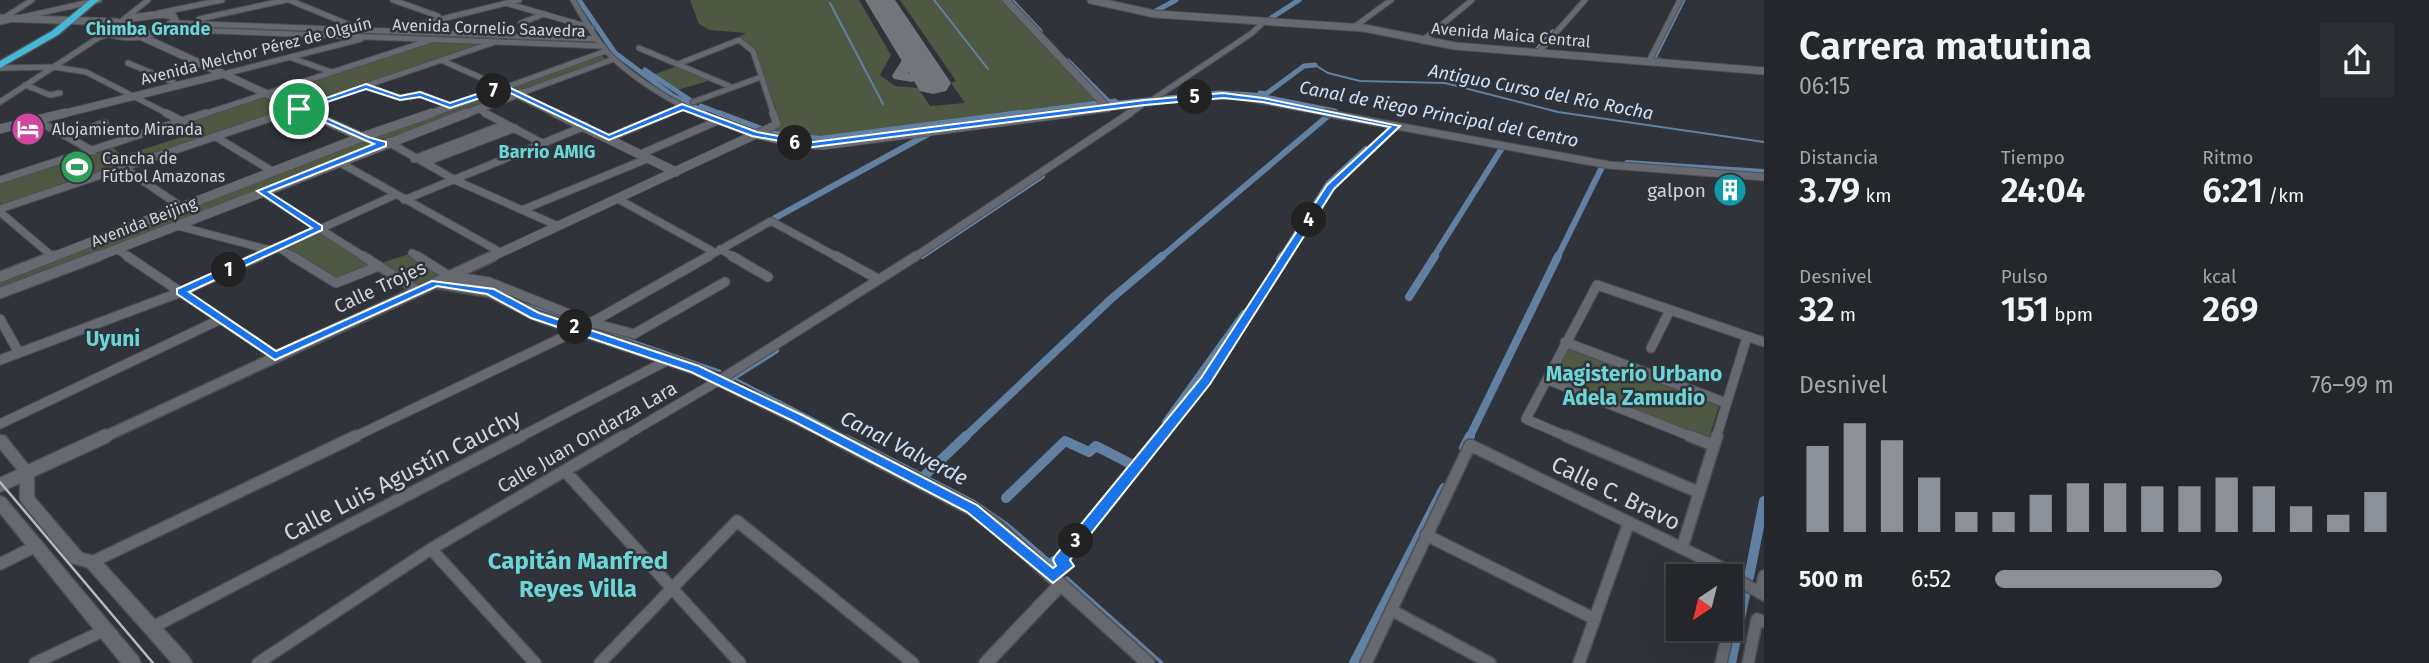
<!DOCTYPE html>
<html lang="es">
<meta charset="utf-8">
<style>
body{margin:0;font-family:"Fira Sans",sans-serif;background:#2c2e33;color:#f1f3f6;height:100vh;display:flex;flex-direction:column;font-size:26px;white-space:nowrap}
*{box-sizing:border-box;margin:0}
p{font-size:23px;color:#a3a5a9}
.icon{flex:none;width:38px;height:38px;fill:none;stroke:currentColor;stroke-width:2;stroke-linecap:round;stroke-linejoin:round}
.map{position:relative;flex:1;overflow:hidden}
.panel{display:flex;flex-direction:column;background:#24262b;width:665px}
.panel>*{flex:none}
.needle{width:46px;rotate:215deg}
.buttons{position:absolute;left:1666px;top:564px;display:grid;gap:14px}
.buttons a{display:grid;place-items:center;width:77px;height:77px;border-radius:0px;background:#24262b;box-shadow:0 7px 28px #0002,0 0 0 2px #414347;font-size:35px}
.pin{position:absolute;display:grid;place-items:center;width:60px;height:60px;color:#fff;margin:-30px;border:4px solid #fff;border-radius:50%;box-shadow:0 2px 7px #0007}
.km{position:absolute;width:35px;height:35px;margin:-18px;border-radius:50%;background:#222;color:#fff;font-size:19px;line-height:35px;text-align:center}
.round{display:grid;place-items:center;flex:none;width:74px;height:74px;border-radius:0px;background:#2c2e33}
.headline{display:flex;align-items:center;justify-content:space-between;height:119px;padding:0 35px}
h1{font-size:38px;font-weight:600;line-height:52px}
.stats{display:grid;grid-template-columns:repeat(3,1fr);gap:10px;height:119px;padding:7px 35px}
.stats div{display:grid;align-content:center}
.stats b{font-size:35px;font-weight:600}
.stats small{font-size:19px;font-weight:400}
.stats p{font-size:19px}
.chart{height:196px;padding:14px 35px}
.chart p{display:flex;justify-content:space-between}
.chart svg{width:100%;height:126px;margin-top:7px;stroke:#8c9099;stroke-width:6}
ul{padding:0 35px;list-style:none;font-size:23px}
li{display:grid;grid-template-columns:112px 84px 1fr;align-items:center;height:52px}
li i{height:18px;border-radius:9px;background:#8c9099}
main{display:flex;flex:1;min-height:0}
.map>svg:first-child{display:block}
</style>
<main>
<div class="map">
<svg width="1764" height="663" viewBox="0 0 1764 663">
<rect width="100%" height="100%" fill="#303339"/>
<!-- green -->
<path fill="#4e5842" d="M690,0H859L891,55L880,75L895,86L918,88L930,106L965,103L951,83L956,81L900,0H1003L1098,102L835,136L803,137L774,132L770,130L781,123L754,49L737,38L746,33L710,30L699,24Z
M431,41L486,43L303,106L273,94Z
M600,55L607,59L389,139L368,138Z
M678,66L712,80L677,90L655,74Z
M262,97L293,109L3,205L0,203V182L112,146L122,156L194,133L183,123Z
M361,140L375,145L118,247L0,290V280L169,217Z
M315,233H320L371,265L336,278L285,249Z
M409,254L440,273V275L417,286L381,263Z
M1569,347L1717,403L1719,406L1708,441L1556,380L1555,376Z"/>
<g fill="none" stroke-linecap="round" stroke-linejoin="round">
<!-- stream-far2 -->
<path stroke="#6280a1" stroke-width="2" d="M934,0L988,69
M830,3L883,104
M1315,65L1328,73L1360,81L1445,83L1558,112L1764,142"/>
<!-- stream-far1 -->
<path stroke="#6280a1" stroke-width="2.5" d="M525,304L582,324
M598,329L720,371
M732,377L850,438"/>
<!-- stream -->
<path stroke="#6280a1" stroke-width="3.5" d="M847,436L973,501L1008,525L1052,563
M1067,578L1162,663"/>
<!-- canal-far3 -->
<path stroke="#6280a1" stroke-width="5" d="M579,0L615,53L673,96L705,112
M1011,0L1040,31
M1152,13L1176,0
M1268,20L1299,0
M1536,51L1553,32
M1660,60H1653L1683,0
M1068,61L1109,102L1115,101
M645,70L690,100
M1260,93L1266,94L1304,66L1315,65
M1109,104L1218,93L1254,95L1335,111
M701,106L724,115
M1007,115L1098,103"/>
<!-- canal-far2 -->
<path stroke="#6280a1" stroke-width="6" d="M719,113L775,134L820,139L1021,113
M1627,163L1764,172
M775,218L928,134
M922,256L1042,176
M1160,258L1329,115
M1281,258L1328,184L1366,149
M1433,258L1502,148
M1557,258L1603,165L1611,166"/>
<!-- canal-far1 -->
<path stroke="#6280a1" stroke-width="8" d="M1280,259L1282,256
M1409,297L1435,256
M732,377L775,350
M1166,422L1244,314
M964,438L1111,299L1162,256
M1469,438L1558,256"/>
<!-- canal -->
<path stroke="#6280a1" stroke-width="10" d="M1464,448L1470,436
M925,475L966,436
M1006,498L1065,441L1089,452L1096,446L1131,464
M1052,563L1054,561
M1749,577L1764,501
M1354,663L1444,488
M1731,663L1746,590"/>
<!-- taxiway -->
<path fill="#74767c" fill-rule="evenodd" d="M913,49L920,53L908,73L919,78L912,82L894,79L892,76L908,50Z"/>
<!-- runway -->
<path fill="#74767c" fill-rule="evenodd" d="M865,0H895L951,83L946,91L933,94L920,91Z"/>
<defs>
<path id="minor-far3" d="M289,0L355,27
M393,0L438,16
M573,0C585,20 597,43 614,59C637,80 674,104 703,115
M509,4L592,28
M159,13L222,0
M4,18L32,0
M199,19L286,0
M123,20L148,0
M0,22L99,0
M174,23L597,39
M521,23L544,14
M1354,27L1391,0
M405,28L519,0
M163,29L603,46
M1422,41L1472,0
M639,48L729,86
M1538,53L1585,0
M292,58L331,72
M441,60L504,88L606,51
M1649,61L1680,0
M128,63L173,82
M678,64L739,40L753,51L774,115
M0,68L54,67L86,72L170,115
M220,75L361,39
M25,85L50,95L60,93
M366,86L400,98L420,94L450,106
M521,93L614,59
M0,102L98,38L110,34
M693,102L761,77
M1159,102L1155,98L1252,33L1265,21
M1108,108L1190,98L1234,96L1336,115
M478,109L489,115
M201,115L431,40
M279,115L495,42
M664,115L682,107
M1128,115L1145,103"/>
<path id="minor-far2" d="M166,113L184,122
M485,113L542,143
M698,113L756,134L777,124L773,113
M1326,113L1609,165L1764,177
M36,120L93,151
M66,136L105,123
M216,137L272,171
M609,138L668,113
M388,142L457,181L558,226
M641,154L717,121
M414,159L506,124
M337,161L500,252
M426,162L515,128
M124,168L183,208
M0,180L206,113
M262,192L366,258
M618,199L714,252
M404,200L585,126
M0,209L285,113
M522,210L649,158
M0,212L53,257
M178,226L270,250
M277,247L295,258
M720,249L735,258
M118,250L130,258
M412,253L420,258
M256,258L395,195
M706,258L771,221L839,258
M913,258L1130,113
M1285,258L1330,187L1396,126"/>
<path id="minor-far1" d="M127,256L276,356
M292,256L336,283L379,266
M363,256L418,291
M417,256L449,276
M732,256L768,277
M836,256L878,279
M450,276L489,282L589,322L634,334L725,282
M0,319L19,353
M1565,342L1726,403
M1651,348L1670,310
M0,360L181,292L260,256
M1548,380L1695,438
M0,424L221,319
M352,438L580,329L709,256
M518,438L670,359
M621,438L718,381L916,256
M1158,438L1204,384L1286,256
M1570,438L1526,419L1597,285L1764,342
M1716,438L1747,337"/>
<path id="minor" d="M1566,436L1698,492
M1690,436L1713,445
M565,471L740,663
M1426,535L1595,619
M1682,548L1717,436
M431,549L535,663
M92,562L356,436
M0,564L36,546
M1053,577L1066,566L1061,560L1160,436
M1760,593L1764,576
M1391,610L1490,663
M1731,623L1741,582
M153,627L521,436
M35,663L105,630
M258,663L431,549L624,436
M600,663L737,521L913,663
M1366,663L1470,445L1733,573L1741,582L1764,595
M1579,663L1629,522
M1721,663L1729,628
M1748,663L1757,619L1764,622"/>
<path id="tertiary-far3" d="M1006,0L1108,108
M1091,0L1155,14L1364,28L1455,46L1764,71
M163,14L173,16L175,21C156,36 131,41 108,33L110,27L132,18Z
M0,18L116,22
M138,35L313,115
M58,115L220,75
M427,115L504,88L559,115
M462,115L521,93
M1056,115L1108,108"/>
<path id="tertiary-far2" d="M309,113L364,138
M555,113L676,172
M0,129L65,113
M50,258L362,137L432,113
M94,258L467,113
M489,258L756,134L799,144L824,145L1070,113"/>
<path id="tertiary-far1" d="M0,277L54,256
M436,283L490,292L535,315L695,369L836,438
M0,293L98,256
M102,438L493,256"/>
<path id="tertiary" d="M832,436L972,509L996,526L1148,663
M0,485L106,436
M986,663L1061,584"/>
<path id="secondary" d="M0,435L5,436L34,472V497L82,553L98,557L189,657L192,663H172L87,567L71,563L22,503L20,499V473L0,449Z
M0,496L5,498L138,657L141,663H121L0,513Z"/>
<path id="trunk" d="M90,0H99L58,35L0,68V61L52,31Z"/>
</defs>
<!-- minor-far3 casing -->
<use href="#minor-far3" stroke="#4c4f54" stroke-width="7"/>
<!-- minor-far2 casing -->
<use href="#minor-far2" stroke="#4c4f54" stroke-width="9"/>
<!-- minor-far1 casing -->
<use href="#minor-far1" stroke="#4c4f54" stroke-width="11"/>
<!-- minor casing -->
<use href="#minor" stroke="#4c4f54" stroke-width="14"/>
<!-- tertiary-far3 casing -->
<use href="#tertiary-far3" stroke="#4c4f54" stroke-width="9"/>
<!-- tertiary-far2 casing -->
<use href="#tertiary-far2" stroke="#4c4f54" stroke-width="10"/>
<!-- tertiary-far1 casing -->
<use href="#tertiary-far1" stroke="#4c4f54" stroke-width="13"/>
<!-- tertiary casing -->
<use href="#tertiary" stroke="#4c4f54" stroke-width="16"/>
<!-- secondary casing -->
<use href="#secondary" stroke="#4c4f54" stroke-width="3"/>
<!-- trunk casing -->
<use href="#trunk" stroke="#4c4f54" stroke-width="3"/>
<!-- minor-far3 -->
<use href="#minor-far3" stroke="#666970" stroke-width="5"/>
<!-- minor-far2 -->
<use href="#minor-far2" stroke="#666970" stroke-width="7"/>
<!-- minor-far1 -->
<use href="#minor-far1" stroke="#666970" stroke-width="9"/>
<!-- minor -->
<use href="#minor" stroke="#666970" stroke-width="11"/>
<!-- tertiary-far3 -->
<use href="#tertiary-far3" stroke="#666970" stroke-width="7"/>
<!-- tertiary-far2 -->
<use href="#tertiary-far2" stroke="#666970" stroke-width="9"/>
<!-- tertiary-far1 -->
<use href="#tertiary-far1" stroke="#666970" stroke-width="10"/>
<!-- tertiary -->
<use href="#tertiary" stroke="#666970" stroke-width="13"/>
<!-- secondary -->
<use href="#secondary" fill="#666970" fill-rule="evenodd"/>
<!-- trunk -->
<use href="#trunk" fill="#45b8d6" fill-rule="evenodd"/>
<!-- tram -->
<path stroke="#b7b9be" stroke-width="2.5" d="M0,482L153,663"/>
</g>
<!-- route -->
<path fill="#1a73e8" stroke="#fff" stroke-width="2" fill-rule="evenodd" d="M366,84L400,96L420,92L450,103L504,85L609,135L682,104L757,132L813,142L1145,100L1223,93L1263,98L1400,126L1334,189L1210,384L1070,560L1074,566L1053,583L967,512L793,421L691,372L531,318L487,294L437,286L275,360L177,294V289L312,228L257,191L374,144L295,109ZM366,89L400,100L420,97L450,108L504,90L609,140L683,110L752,136L813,147L1145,105L1223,98L1263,102L1390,127L1327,185L1201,378L1055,556L1053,560L1056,566L1053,568L977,505L802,415L699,366L539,313L494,289L432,281L276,351L189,292L322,230V226L269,192L386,146V142L368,137L306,109Z"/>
<!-- icons -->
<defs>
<symbol id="hotel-disc" viewBox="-11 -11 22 22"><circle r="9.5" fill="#d1479c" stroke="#303339"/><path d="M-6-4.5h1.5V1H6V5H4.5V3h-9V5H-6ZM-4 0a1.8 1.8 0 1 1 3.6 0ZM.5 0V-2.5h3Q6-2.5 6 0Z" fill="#fff"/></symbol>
<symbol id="stadium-disc" viewBox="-11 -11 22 22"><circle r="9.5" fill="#2e9e5b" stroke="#303339"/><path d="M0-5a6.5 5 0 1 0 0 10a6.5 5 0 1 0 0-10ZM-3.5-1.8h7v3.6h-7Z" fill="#fff"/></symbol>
<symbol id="building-disc" viewBox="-11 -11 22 22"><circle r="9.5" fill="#0f9aa8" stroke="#303339"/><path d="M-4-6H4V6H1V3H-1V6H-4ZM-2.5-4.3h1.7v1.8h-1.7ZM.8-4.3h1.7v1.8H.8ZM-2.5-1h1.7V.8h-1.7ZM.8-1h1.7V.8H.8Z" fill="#fff"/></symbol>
</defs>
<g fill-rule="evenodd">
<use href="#hotel-disc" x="9" y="110" width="38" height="38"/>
<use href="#stadium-disc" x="58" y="148" width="38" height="38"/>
<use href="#building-disc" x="1711" y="171" width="38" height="38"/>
</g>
<g text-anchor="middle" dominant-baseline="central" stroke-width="5" stroke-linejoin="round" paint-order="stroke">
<!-- far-street labels -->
<g font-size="16" fill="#d2d4d8" stroke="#303339">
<text transform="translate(489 28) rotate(2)">Avenida Cornelio Saavedra</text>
<text transform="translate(1511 35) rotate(5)">Avenida Maica Central</text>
<text transform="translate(256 51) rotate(-14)">Avenida Melchor Pérez de Olguín</text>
<text transform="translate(144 222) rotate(-21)">Avenida Beijing</text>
</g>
<!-- far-poi labels -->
<g font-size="16" fill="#d2d4d8" stroke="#303339" text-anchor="start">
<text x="52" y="129">Alojamiento Miranda</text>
<text x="102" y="158">Cancha de<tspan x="102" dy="18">Fútbol Amazonas</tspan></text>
</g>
<!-- far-neighbourhood labels -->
<g font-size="18" font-weight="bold" fill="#6ad6d5" stroke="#303339">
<text x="148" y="29">Chimba Grande</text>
<text x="547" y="152">Barrio AMIG</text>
</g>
<!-- far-water labels -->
<g font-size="18" font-style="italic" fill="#cde0f6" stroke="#303339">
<text transform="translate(1541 92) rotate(11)">Antiguo Curso del Río Rocha</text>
<text transform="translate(1439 114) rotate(11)">Canal de Riego Principal del Centro</text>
</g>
<!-- poi labels -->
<g font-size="19" fill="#d2d4d8" stroke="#303339" text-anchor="end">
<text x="1706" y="190">galpon</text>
</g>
<!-- street labels -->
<g font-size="19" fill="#d2d4d8" stroke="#303339">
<text transform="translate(380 287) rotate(-25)">Calle Trojes</text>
<text transform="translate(587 437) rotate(-30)">Calle Juan Ondarza Lara</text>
</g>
<!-- neighbourhood labels -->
<g font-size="21" font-weight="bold" fill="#6ad6d5" stroke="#303339">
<text x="113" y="339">Uyuni</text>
<text x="1634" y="374">Magisterio Urbano<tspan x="1634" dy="24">Adela Zamudio</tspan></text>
</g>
<!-- water labels -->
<g font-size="21" font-style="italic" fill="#cde0f6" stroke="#303339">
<text transform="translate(904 448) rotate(27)">Canal Valverde</text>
</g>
<!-- near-street labels -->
<g font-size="23" fill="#d2d4d8" stroke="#303339">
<text transform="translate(402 475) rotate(-27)">Calle Luis Agustín Cauchy</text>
<text transform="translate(1616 493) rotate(26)">Calle C. Bravo</text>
</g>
<!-- near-neighbourhood labels -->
<g font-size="24" font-weight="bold" fill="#6ad6d5" stroke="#303339">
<text x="578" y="561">Capitán Manfred<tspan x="578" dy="28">Reyes Villa</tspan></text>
</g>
</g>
</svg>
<div class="buttons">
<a><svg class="needle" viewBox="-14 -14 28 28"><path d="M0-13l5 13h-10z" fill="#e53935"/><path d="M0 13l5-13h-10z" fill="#a3a5a9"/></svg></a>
</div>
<div class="pin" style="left:299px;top:109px;background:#1e9e55"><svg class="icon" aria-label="arrive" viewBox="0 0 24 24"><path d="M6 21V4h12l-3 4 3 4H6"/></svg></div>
<b class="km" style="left:229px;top:270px">1</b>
<b class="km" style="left:575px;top:327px">2</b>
<b class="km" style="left:1076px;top:541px">3</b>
<b class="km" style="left:1309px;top:220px">4</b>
<b class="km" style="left:1195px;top:97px">5</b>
<b class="km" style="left:795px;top:143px">6</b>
<b class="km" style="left:494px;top:91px">7</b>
</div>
<section class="panel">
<div class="headline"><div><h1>Carrera matutina</h1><p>06:15</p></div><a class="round"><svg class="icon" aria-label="share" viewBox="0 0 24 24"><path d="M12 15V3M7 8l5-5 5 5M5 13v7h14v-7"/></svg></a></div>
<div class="stats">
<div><p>Distancia</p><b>3.79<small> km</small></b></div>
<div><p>Tiempo</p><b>24:04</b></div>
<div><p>Ritmo</p><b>6:21<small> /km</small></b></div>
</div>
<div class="stats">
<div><p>Desnivel</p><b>32<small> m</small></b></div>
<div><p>Pulso</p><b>151<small> bpm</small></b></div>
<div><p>kcal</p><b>269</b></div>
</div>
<div class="chart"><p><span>Desnivel</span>76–99 m</p>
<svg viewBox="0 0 160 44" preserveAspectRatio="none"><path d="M5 44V14M15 44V6M25 44V12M35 44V25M45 44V37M55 44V37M65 44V31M75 44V27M85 44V27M95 44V28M105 44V28M115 44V25M125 44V28M135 44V35M145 44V38M155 44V30"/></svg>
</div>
<ul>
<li><b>500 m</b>6:52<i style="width:57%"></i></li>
</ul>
</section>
</main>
